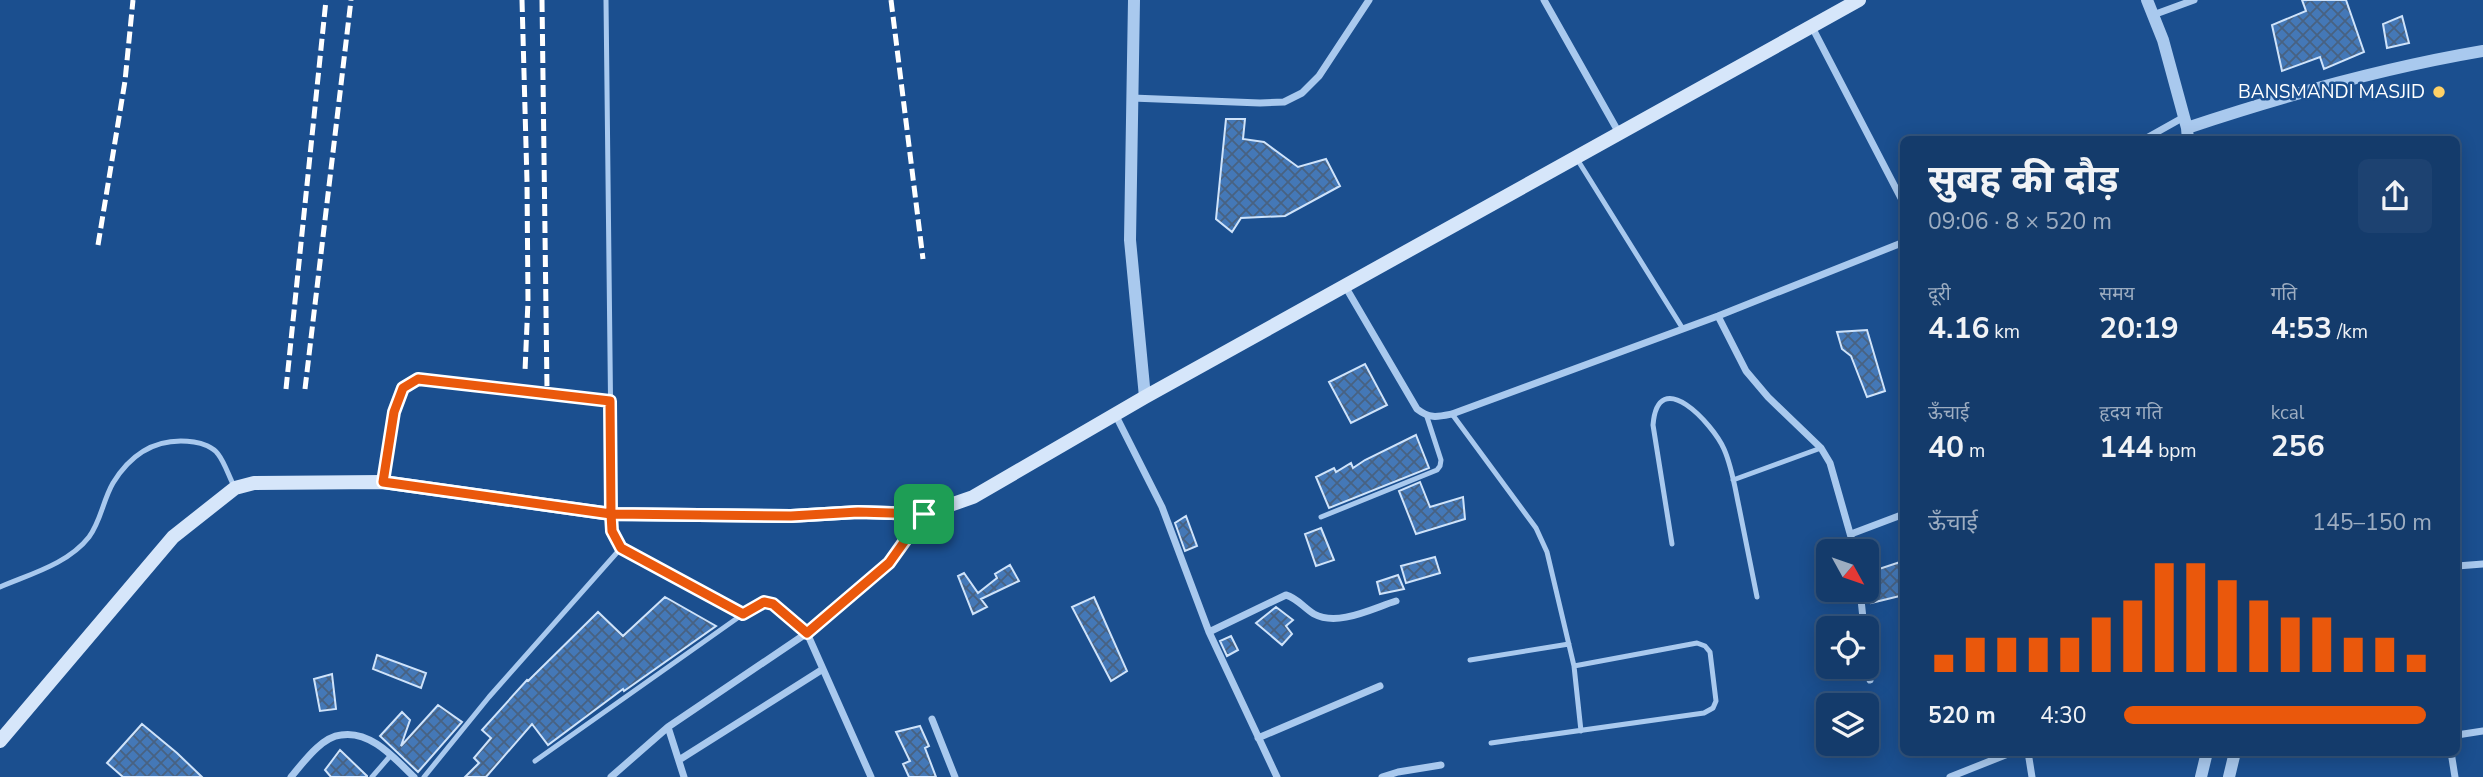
<!DOCTYPE html>
<html lang="hi">
<meta charset="utf-8">
<style>
body{margin:0;font-family:"Nunito Sans","Noto Sans Devanagari",sans-serif;background:#1d4271;color:#f1f3f6;height:100vh;display:flex;flex-direction:column;font-size:26px;white-space:nowrap}
*{box-sizing:border-box;margin:0}
p{font-size:23px;color:#9dadc1}
.icon{flex:none;width:38px;height:38px;fill:none;stroke:currentColor;stroke-width:2;stroke-linecap:round;stroke-linejoin:round}
.map{position:relative;flex:1;overflow:hidden}
.sheet{position:absolute;left:1900px;top:136px;width:560px;height:620px;display:flex;flex-direction:column;background:#143b6b;border-radius:10px;box-shadow:0 4px 18px #0003,0 0 0 2px #33557e}
.sheet>*{flex:none}
.needle{width:46px;rotate:130deg}
.fabs{position:absolute;left:1816px;top:539px;display:grid;gap:14px}
.fabs a{display:grid;place-items:center;width:63px;height:63px;border-radius:10px;background:#143b6b;box-shadow:0 4px 18px #0003,0 0 0 2px #33557e;font-size:35px}
.pin{position:absolute;display:grid;place-items:center;width:60px;height:60px;color:#fff;margin:-30px;border-radius:14px;box-shadow:0 4px 10px #0006}
.round{display:grid;place-items:center;flex:none;width:74px;height:74px;border-radius:10px;background:#1d4271}
.overview{display:flex;align-items:center;justify-content:space-between;height:119px;padding:0 28px}
h1{font-size:38px;font-weight:700;line-height:52px}
.stats{display:grid;grid-template-columns:repeat(3,1fr);gap:10px;height:119px;padding:7px 28px}
.stats div{display:grid;align-content:center}
.stats b{font-size:30px;font-weight:700}
.stats small{font-size:19px;font-weight:400}
.stats p{font-size:19px}
.chart{height:196px;padding:14px 28px}
.chart p{display:flex;justify-content:space-between}
.chart svg{width:100%;height:126px;margin-top:7px;stroke:#ea580c;stroke-width:6}
ul{padding:0 28px;list-style:none;font-size:23px}
li{display:grid;grid-template-columns:112px 84px 1fr;align-items:center;height:52px}
li i{height:18px;border-radius:9px;background:#ea580c}
.map>svg:first-child{display:block}
</style>
<div class="map">
<svg width="2483" height="777" viewBox="0 0 2483 777">
<defs>
<pattern id="building-cross-hatch" width="8" height="8" patternUnits="userSpaceOnUse" patternTransform="scale(1.75)"><rect width="8" height="8" fill="#4478b7"/><path d="M0 0l8 8M0 8l8-8" fill="none" stroke="#486282"/></pattern>
</defs>
<rect width="100%" height="100%" fill="#1b4f8f"/>
<!-- building -->
<path fill="url(#building-cross-hatch)" stroke="#cfe3fa" stroke-width="2" d="M2302,0H2346L2364,52L2324,69L2320,57L2282,71L2272,25L2306,11Z
M2402,16L2409,43L2387,48L2383,24Z
M1226,119H1245L1243,139L1264,142L1298,167L1326,159L1340,186L1285,216L1241,218L1232,232L1216,219Z
M1867,330L1885,391L1867,397L1851,356L1842,349L1837,332Z
M1365,364L1387,405L1351,423L1329,382Z
M1416,435L1429,468L1329,508L1316,477L1334,468L1336,472L1351,463L1353,468L1365,460Z
M1420,482L1430,507L1463,497L1465,519L1416,534L1399,491Z
M1186,516L1197,546L1185,551L1175,523Z
M1321,528L1334,560L1316,566L1305,534Z
M1435,557L1440,573L1406,583L1401,566Z
M1900,562L1904,574V595L1871,603L1867,593V573Z
M1010,565L1019,581L981,599L987,607L973,614L958,576L964,573L978,593L997,578L995,574Z
M1398,575L1404,589L1380,594L1377,582Z
M665,597L716,626L624,691L623,689L548,745L532,724L486,777H465L479,763L474,758L491,738L482,730L527,680L528,681L598,612L623,636Z
M1094,597L1127,671L1111,681L1072,607Z
M1276,607L1293,620L1286,626L1292,634L1282,645L1256,623Z
M1231,636L1238,650L1227,656L1220,641Z
M377,655L426,673L421,688L373,669Z
M332,674L336,709L320,711L314,679Z
M438,705L462,722L418,772L380,736L402,712L410,720L401,746Z
M142,724L177,753L202,777H123L107,763Z
M920,726L929,746L925,748L936,777H909L903,764L910,761L896,732Z
M340,750L367,776V777H331L325,770Z"/>
<g fill="none" stroke-linecap="round" stroke-linejoin="round">
<!-- service -->
<path stroke="#a9c9ee" stroke-width="5" d="M606,0L612,531L621,548L743,614
M1577,159L1683,329
M1452,414L1536,528L1547,552L1574,666L1581,731
M1733,480L1821,448
M383,482L394,412L403,388L417,379L610,401
M1321,517L1437,470L1440,466L1441,460L1427,417
M1672,544L1653,425C1658,364 1713,424 1724,449C1732,467 1735,488 1739,507C1745,537 1751,567 1757,597
M0,587C30,574 68,564 89,537C101,521 103,500 113,483C132,452 159,437 194,442C202,443 213,447 218,454C225,463 229,477 235,488
M1470,660L1569,644
M1491,743L1704,713L1713,708L1716,701L1710,652L1705,646L1697,643L1574,666
M535,761L753,607L764,602L773,604L807,633
M372,777L391,755
M424,777L489,697L621,548"/>
<!-- minor -->
<path stroke="#a9c9ee" stroke-width="7" d="M1544,0L1619,133
M2153,15L2194,0
M1812,27L1904,204
M1132,98L1260,103L1284,102L1302,93L1319,76L1369,0
M2143,140L2184,117
M1345,286L1417,409C1430,419 1437,417 1452,414L1718,316L1904,242
M1718,316L1746,371L1768,397L1821,448L1830,463L1855,551
M1115,414L1162,507L1209,632L1277,777
M1851,534L1904,514
M2457,566L2483,564
M1860,590L1864,628
M1209,632L1286,595C1297,598 1304,608 1314,614C1338,627 1373,608 1396,601
M807,633L871,777
M1867,656L1870,680
M932,719L955,777
M668,727L684,777
M2457,735L2483,731
M1258,738L1380,686
M2028,752L2032,777
M2451,752L2455,777
M679,760L823,669
M291,777C303,763 321,737 341,735C371,730 395,759 414,777
M611,777L668,727L807,633L889,563L924,514
M1382,777L1398,772L1441,765
M1950,777L2013,752"/>
<!-- tertiary -->
<path stroke="#a9c9ee" stroke-width="12" d="M1134,0L1130,240L1145,397
M2147,0L2163,40L2187,128L2188,140
M2187,128C2283,96 2383,68 2483,51
M2201,777L2207,752
M2229,777L2235,752"/>
<!-- secondary -->
<path stroke="#d6e6fa" stroke-width="14" d="M0,741L173,537L235,488L254,483L383,482L611,514L791,516L858,512L924,514L973,497L1145,397L1859,0"/>
<!-- rail -->
<path stroke="#fff" stroke-width="5" stroke-dasharray="12 5" stroke-linecap="butt" d="M522,0L527,182L528,301L525,371
M542,0L547,389
M891,0L923,259
M98,245L125,81L133,0
M286,389L326,0
M305,389L351,0"/>
</g>
<g fill="none" stroke-linecap="round" stroke-linejoin="round">
<defs>
<path id="route" d="M924,514L858,512L791,516L611,514L383,482L394,412L403,388L418,379L610,401L611,514L612,531L621,548L743,614L764,602L773,604L807,633L889,563L924,514"/>
</defs>
<!-- route casing -->
<use href="#route" stroke="#fff" stroke-width="14"/>
<!-- route -->
<use href="#route" stroke="#ea580c" stroke-width="9"/>
</g>
<!-- markers -->
<circle fill="#ffd166" stroke="#1b4f8f" stroke-width="2.5" cx="2439" cy="92" r="7"/>
<g text-anchor="middle" dominant-baseline="central" stroke-width="5" stroke-linejoin="round" paint-order="stroke">
<!-- poi labels -->
<g font-size="19" fill="#fff" stroke="#1b4f8f" text-anchor="end">
<text x="2425" y="92">BANSMANDI MASJID</text>
</g>
</g>
</svg>
<div class="fabs">
<a><svg class="needle" viewBox="-14 -14 28 28"><path d="M0-13l5 13h-10z" fill="#e53935"/><path d="M0 13l5-13h-10z" fill="#9dadc1"/></svg></a>
<a><svg class="icon" aria-label="locate" viewBox="0 0 24 24"><circle cx="12" cy="12" r="6"/><path d="M12 2v4M12 18v4M2 12h4M18 12h4"/></svg></a>
<a><svg class="icon" aria-label="layers" viewBox="0 0 24 24"><path d="M12 4l9 5-9 5-9-5zM3 14l9 5 9-5"/></svg></a>
</div>
<div class="pin" style="left:924px;top:514px;background:#1e9e55"><svg class="icon" aria-label="arrive" viewBox="0 0 24 24"><path d="M6 21V4h12l-3 4 3 4H6"/></svg></div>
<section class="sheet">
<div class="overview"><div><h1>सुबह की दौड़</h1><p>09:06 · 8 × 520 m</p></div><a class="round"><svg class="icon" aria-label="share" viewBox="0 0 24 24"><path d="M12 15V3M7 8l5-5 5 5M5 13v7h14v-7"/></svg></a></div>
<div class="stats">
<div><p>दूरी</p><b>4.16<small> km</small></b></div>
<div><p>समय</p><b>20:19</b></div>
<div><p>गति</p><b>4:53<small> /km</small></b></div>
</div>
<div class="stats">
<div><p>ऊँचाई</p><b>40<small> m</small></b></div>
<div><p>हृदय गति</p><b>144<small> bpm</small></b></div>
<div><p>kcal</p><b>256</b></div>
</div>
<div class="chart"><p><span>ऊँचाई</span>145–150 m</p>
<svg viewBox="0 0 160 44" preserveAspectRatio="none"><path d="M5 44V38M15 44V32M25 44V32M35 44V32M45 44V32M55 44V25M65 44V19M75 44V6M85 44V6M95 44V12M105 44V19M115 44V25M125 44V25M135 44V32M145 44V32M155 44V38"/></svg>
</div>
<ul>
<li><b>520 m</b>4:30<i style="width:98%"></i></li>
</ul>
</section>
</div>
